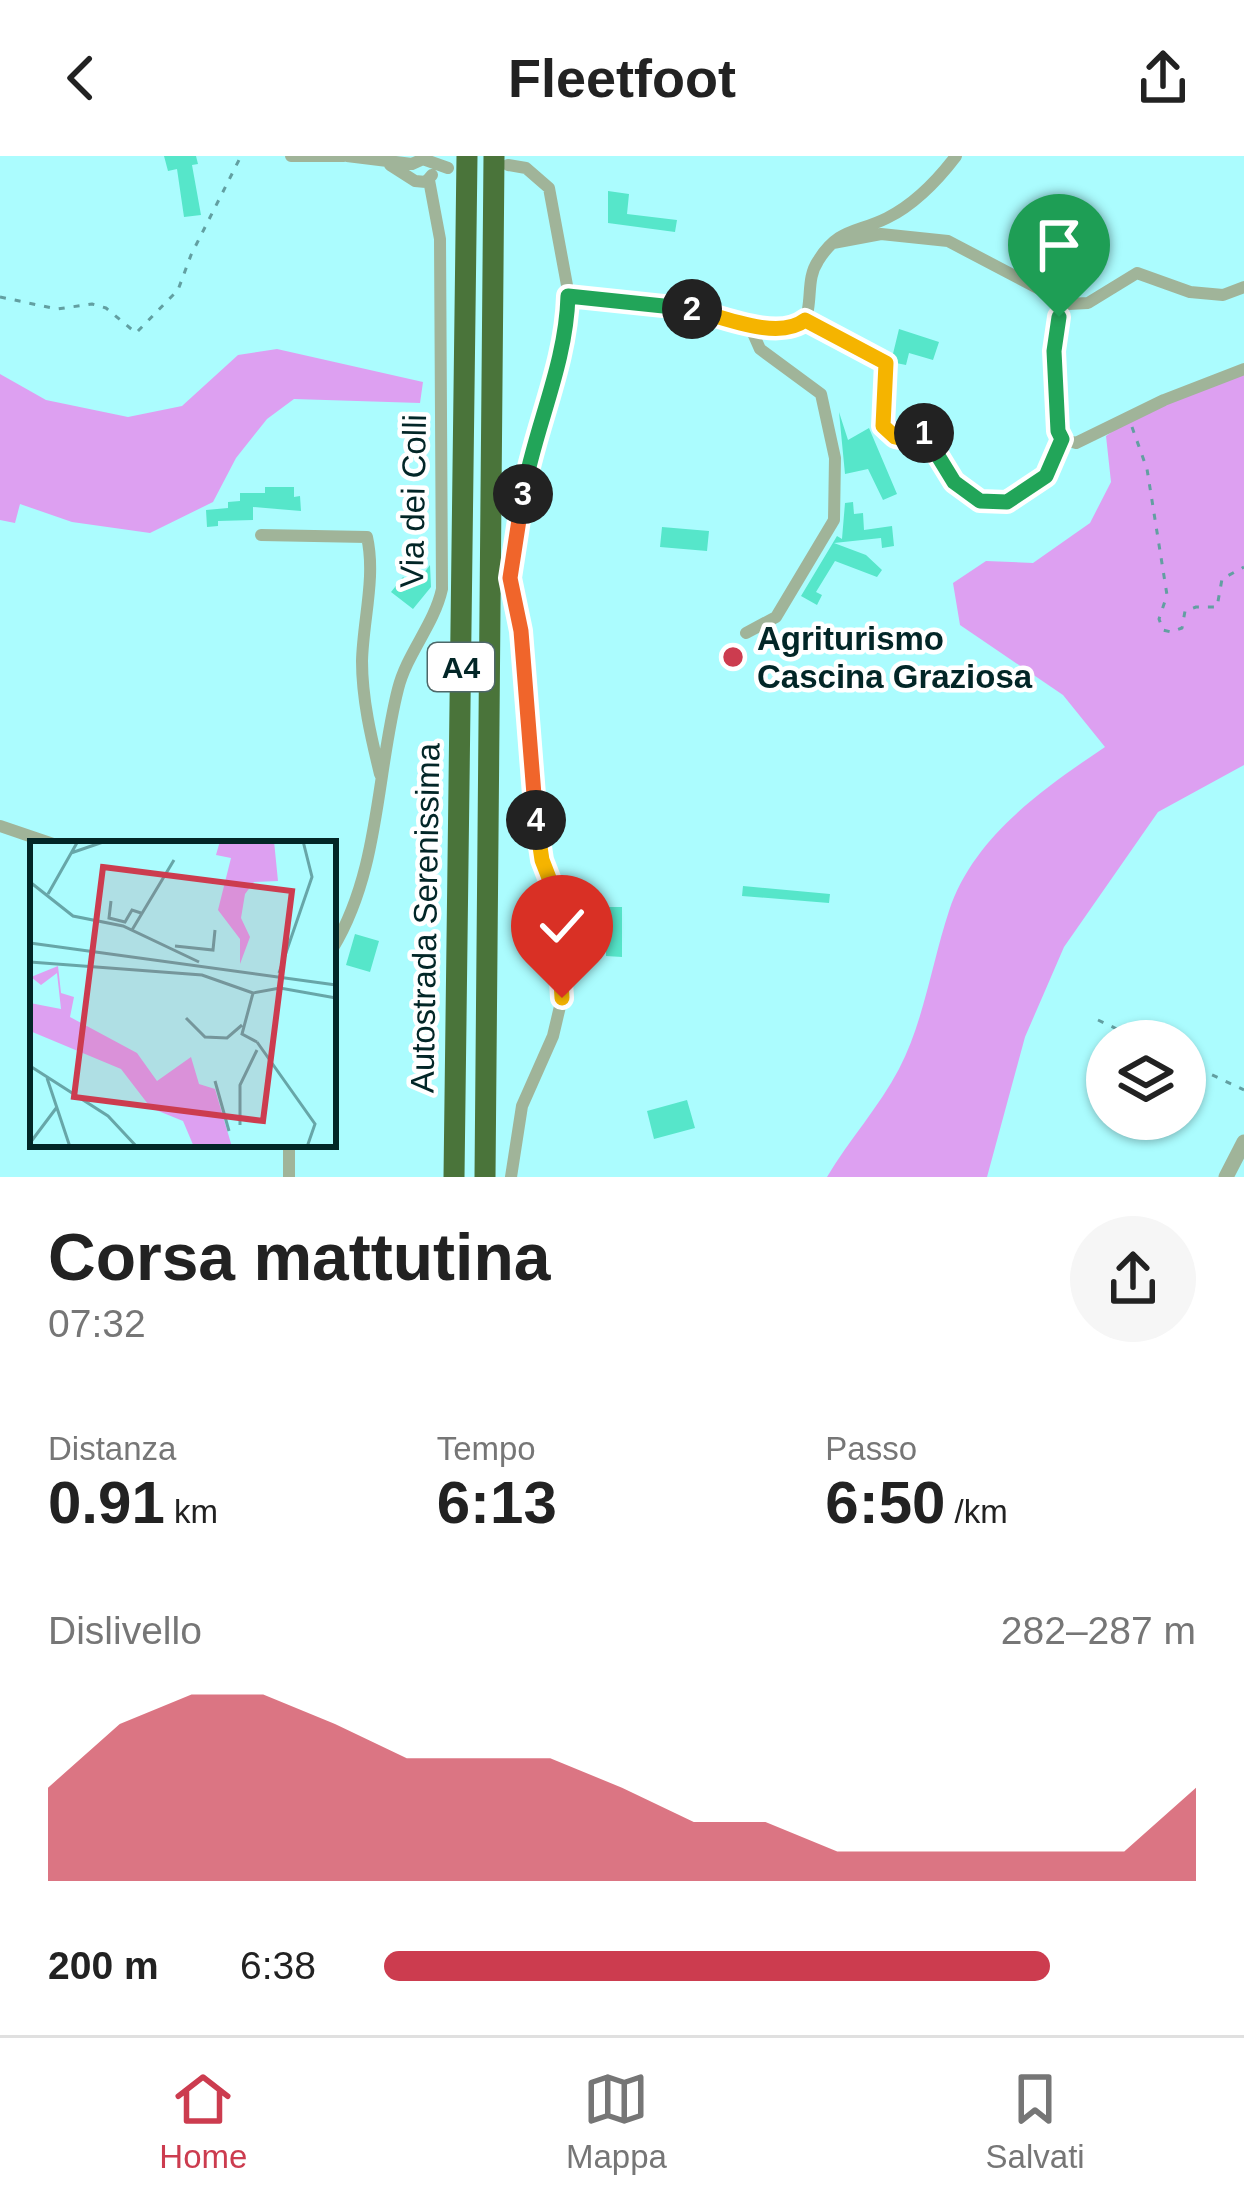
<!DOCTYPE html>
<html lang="it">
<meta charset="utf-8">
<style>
body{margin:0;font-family:Helvetica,sans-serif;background:#f6f6f6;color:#222;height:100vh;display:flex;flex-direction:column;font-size:45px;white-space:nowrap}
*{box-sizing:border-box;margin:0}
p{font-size:39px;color:#767676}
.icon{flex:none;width:66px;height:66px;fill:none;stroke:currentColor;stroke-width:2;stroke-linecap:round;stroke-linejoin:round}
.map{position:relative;height:1021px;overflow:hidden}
.side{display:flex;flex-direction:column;background:#fff;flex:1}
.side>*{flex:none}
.controls{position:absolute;left:1086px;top:864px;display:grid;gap:24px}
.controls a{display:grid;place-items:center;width:120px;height:120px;border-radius:50%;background:#fff;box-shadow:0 3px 9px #0004;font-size:60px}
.pin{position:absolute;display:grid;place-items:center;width:102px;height:102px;color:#fff;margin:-123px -51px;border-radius:50% 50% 50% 0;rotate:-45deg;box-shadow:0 0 12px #0007}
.pin .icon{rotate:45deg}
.km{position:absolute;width:60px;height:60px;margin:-30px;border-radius:50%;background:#222;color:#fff;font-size:33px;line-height:60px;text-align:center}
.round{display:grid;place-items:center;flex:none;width:126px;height:126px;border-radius:63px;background:#f6f6f6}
.headline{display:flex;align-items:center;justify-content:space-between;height:204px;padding:0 48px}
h1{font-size:66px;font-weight:800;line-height:90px}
.stats{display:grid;grid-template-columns:repeat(3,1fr);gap:18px;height:204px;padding:12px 48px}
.stats div{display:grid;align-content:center}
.stats b{font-size:60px;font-weight:800}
.stats small{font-size:33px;font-weight:400}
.stats p{font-size:33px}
.chart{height:336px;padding:24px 48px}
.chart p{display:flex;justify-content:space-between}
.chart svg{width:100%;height:216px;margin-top:12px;fill:#cc3c4f;opacity:.7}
ul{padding:0 48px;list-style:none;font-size:39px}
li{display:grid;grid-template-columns:192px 144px 1fr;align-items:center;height:90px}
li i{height:30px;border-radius:15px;background:#cc3c4f}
header{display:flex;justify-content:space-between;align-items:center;height:156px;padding:0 48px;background:#fff;font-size:54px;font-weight:800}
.tab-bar{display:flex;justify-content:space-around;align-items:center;height:168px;border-top:3px solid #e0e0e0;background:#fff;font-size:33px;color:#767676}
.tab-bar a{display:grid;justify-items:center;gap:6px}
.tab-bar .selected{color:#cc3c4f}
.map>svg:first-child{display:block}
</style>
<header><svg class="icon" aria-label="back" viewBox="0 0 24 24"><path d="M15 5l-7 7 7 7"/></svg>Fleetfoot<svg class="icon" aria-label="share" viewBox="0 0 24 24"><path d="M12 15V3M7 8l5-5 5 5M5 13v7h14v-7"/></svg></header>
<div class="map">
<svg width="1244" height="1021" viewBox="0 0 1244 1021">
<rect width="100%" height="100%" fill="#abfcfe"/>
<!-- forest -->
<path fill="#dda0f1" d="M277,193L423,226L420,247L294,243L267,263L236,302L213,346L150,377L72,366L20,348L15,367L0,364V218L46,244L128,261L182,250L238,199Z
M1244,215V609L1158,656L1064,791L1025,881L987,1021H827C849,984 879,951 899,913C924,865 932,806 949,755C973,681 1044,632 1105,591L1063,539L960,469L953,427L986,405L1033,407L1090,367L1111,326L1106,280L1137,258Z"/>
<!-- building -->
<path fill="#56e6ca" d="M164,0H196L198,8L192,9L201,59L184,61L177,13L168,15Z
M608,35L629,38L627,58L677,64L675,76L608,67Z
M899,173L939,186L933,204L909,197L906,209L891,206Z
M839,256L848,284L869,272L897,338L883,344L868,313L845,318Z
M265,331H294V341L300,340L301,355L253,351V364L218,365V370L207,371L206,354L228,352V346L240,345V337H265Z
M853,346L854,358L863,357L864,374L892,370L894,390L882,392L881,382L834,387L866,399L882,414L877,421L835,405L816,436L822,439L817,449L801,440L837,380L842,383L845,347Z
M662,371L709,375L707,395L660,391Z
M430,409L431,431L413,453L391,436L403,421L414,430Z
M743,730L830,738L829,747L742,740Z
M606,751H622V801L606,800V776L569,775L568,760L606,761Z
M355,778L379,785L370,816L346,809Z
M687,944L695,972L654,983L647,955Z"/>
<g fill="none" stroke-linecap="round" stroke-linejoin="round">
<!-- path -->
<path stroke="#629fa1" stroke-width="3" stroke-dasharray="6 9" stroke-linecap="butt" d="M0,141L57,153L92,148L106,152L136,177L178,134L191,99L241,0
M1057,156L1054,195L1058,271
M818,169L887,207L883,270L895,281L905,283L916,270L922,273C958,345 1015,387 1058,291
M1132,271L1147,313L1167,439L1159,463L1163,474L1171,476L1182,472L1185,455L1196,451H1217L1222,423L1244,411
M1098,864L1142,885
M1185,906L1244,934"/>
<!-- minor -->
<path stroke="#a0b499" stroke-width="12" d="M291,0H344
M347,0L412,8L423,3L448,12
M390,9L415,25L426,26L432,19
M508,9L526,12L549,32L569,140C609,144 651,146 692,153C728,160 767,180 803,168C814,148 805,124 818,105C838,72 857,77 887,62C915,48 937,25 956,0
M833,87L881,78L948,85L1068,148L1088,147L1137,117L1190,136L1223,139L1244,131
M1062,283L1076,287L1164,244L1244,213
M261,379L367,381C376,421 363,464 362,505C362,543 371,581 380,618
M746,477L776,461L834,364L835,302L821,238L760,193L749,168
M0,670L53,688
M333,792C380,714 376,619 398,533C407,497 434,469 442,433L440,83L429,24
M289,1021V988
M511,1021L522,950L553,880L562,842L556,740L537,677L521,475L510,422L526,319L557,219L568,169L569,140"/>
<!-- tertiary -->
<path stroke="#a0b499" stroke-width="15" d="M1226,1021L1244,986"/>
<!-- motorway -->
<path stroke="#4a743a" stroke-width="21" d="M454,1021L467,0
M485,1021L494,0"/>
</g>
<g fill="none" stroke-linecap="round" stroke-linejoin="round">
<defs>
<path id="split-1" d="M924,277L954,326L980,345L1007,346L1046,320L1062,283L1058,275L1054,195L1059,161"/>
<path id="split-2" d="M692,153C722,161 779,185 805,164L886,207L883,270L895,281L905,283L916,270L924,277"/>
<path id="split-3" d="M523,338C535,271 566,209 568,140L692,153"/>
<path id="split-4" d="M523,338L510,422L521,475L536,664"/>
<path id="split-5" d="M536,664L542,704L556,740L562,842"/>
</defs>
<!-- split-1 casing -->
<use href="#split-1" stroke="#fff" stroke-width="24"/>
<!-- split-2 casing -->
<use href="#split-2" stroke="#fff" stroke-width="24"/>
<!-- split-3 casing -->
<use href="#split-3" stroke="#fff" stroke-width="24"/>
<!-- split-4 casing -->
<use href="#split-4" stroke="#fff" stroke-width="24"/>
<!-- split-5 casing -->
<use href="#split-5" stroke="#fff" stroke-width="24"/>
<!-- split-1 -->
<use href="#split-1" stroke="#22a559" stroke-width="15"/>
<!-- split-2 -->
<use href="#split-2" stroke="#f5b400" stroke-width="15"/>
<!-- split-3 -->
<use href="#split-3" stroke="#22a559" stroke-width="15"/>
<!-- split-4 -->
<use href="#split-4" stroke="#f0652b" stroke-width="15"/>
<!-- split-5 -->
<use href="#split-5" stroke="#f5b400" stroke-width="15"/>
</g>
<!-- markers -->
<circle fill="#cc3c4f" stroke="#fff" stroke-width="4.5" cx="733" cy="501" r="12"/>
<g text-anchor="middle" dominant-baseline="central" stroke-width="9" stroke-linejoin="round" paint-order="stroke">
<!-- shield labels -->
<rect fill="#fff" stroke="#4e6768" stroke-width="3" x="428" y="487" width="66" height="48" rx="9"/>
<g font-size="30" font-weight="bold" fill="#022627">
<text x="461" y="511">A4</text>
</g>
<!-- street labels -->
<g font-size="33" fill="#022627" stroke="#fff">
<text transform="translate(413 345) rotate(-89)">Via dei Colli</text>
<text transform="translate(425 762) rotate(-89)">Autostrada Serenissima</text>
</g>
<!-- poi labels -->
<g font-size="33" font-weight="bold" fill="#022627" stroke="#fff" text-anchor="start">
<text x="757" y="482">Agriturismo<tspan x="757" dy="38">Cascina Graziosa</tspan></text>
</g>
</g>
<!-- overview -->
<g transform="translate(30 685)">
<rect width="306" height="306" fill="#abfcfe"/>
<path d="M190,0H244L248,40L224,41L215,53L211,77L220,96L210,123V98L188,69L201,17L186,14ZM28,125L31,152L44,156L40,176L107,212L127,240L161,216L169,243L185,248L202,306H164L153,280L121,267L91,228L0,190V162L31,168L27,132L11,144L1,136Z" fill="#dda0f1"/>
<path fill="none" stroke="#67a6a8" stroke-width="3" d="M41,12L76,0M0,41L43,75L93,85L169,121M18,53L48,0M81,60L79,77L95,81L102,69L111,72M102,89L144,19M0,102L306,144M145,105L183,109L185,89M0,121L172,134L223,152M249,132L282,36L273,0M156,177L175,196L197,197L212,184M227,201L212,193L223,152L250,147L306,157M227,201L285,283L277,306M0,225L78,275L107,306M17,237L40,306M185,240L199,290M210,284V244L227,209M0,302L27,266"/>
<path fill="#cc3c4f" fill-opacity="0.15" stroke="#cc3c4f" stroke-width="6" d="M73,26L262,50L233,280L44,256Z"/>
<rect width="306" height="306" fill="none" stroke="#022627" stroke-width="6"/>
</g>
</svg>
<div class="controls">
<a><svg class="icon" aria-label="layers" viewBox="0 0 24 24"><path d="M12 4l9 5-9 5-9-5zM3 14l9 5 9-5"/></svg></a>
</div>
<div class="pin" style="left:1059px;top:161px;background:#1e9e55"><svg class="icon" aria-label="arrive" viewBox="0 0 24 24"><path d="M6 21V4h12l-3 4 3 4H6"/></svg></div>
<div class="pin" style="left:562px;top:842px;background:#d93025"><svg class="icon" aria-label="check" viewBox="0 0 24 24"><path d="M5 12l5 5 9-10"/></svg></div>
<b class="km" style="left:924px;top:277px">1</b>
<b class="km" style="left:692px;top:153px">2</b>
<b class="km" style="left:523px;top:338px">3</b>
<b class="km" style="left:536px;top:664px">4</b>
</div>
<section class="side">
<div class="headline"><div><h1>Corsa mattutina</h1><p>07:32</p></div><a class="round"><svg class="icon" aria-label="share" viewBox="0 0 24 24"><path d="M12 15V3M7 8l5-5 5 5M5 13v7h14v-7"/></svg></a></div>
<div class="stats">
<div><p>Distanza</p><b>0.91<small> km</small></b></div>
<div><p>Tempo</p><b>6:13</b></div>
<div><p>Passo</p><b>6:50<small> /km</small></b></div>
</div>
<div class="chart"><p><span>Dislivello</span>282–287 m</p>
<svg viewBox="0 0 160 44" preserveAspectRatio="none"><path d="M0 44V25L10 12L20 6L30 6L40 12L50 19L60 19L70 19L80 25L90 32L100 32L110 38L120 38L130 38L140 38L150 38L160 25V44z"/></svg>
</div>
<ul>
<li><b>200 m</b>6:38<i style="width:82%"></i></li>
</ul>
</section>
<nav class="tab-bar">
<a class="selected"><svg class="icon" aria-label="home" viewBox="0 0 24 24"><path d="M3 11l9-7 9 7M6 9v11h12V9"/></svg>Home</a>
<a><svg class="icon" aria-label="map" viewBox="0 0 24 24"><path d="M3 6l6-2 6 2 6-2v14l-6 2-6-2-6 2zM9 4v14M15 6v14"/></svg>Mappa</a>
<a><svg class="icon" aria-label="saved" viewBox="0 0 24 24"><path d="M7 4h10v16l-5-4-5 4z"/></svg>Salvati</a>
</nav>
